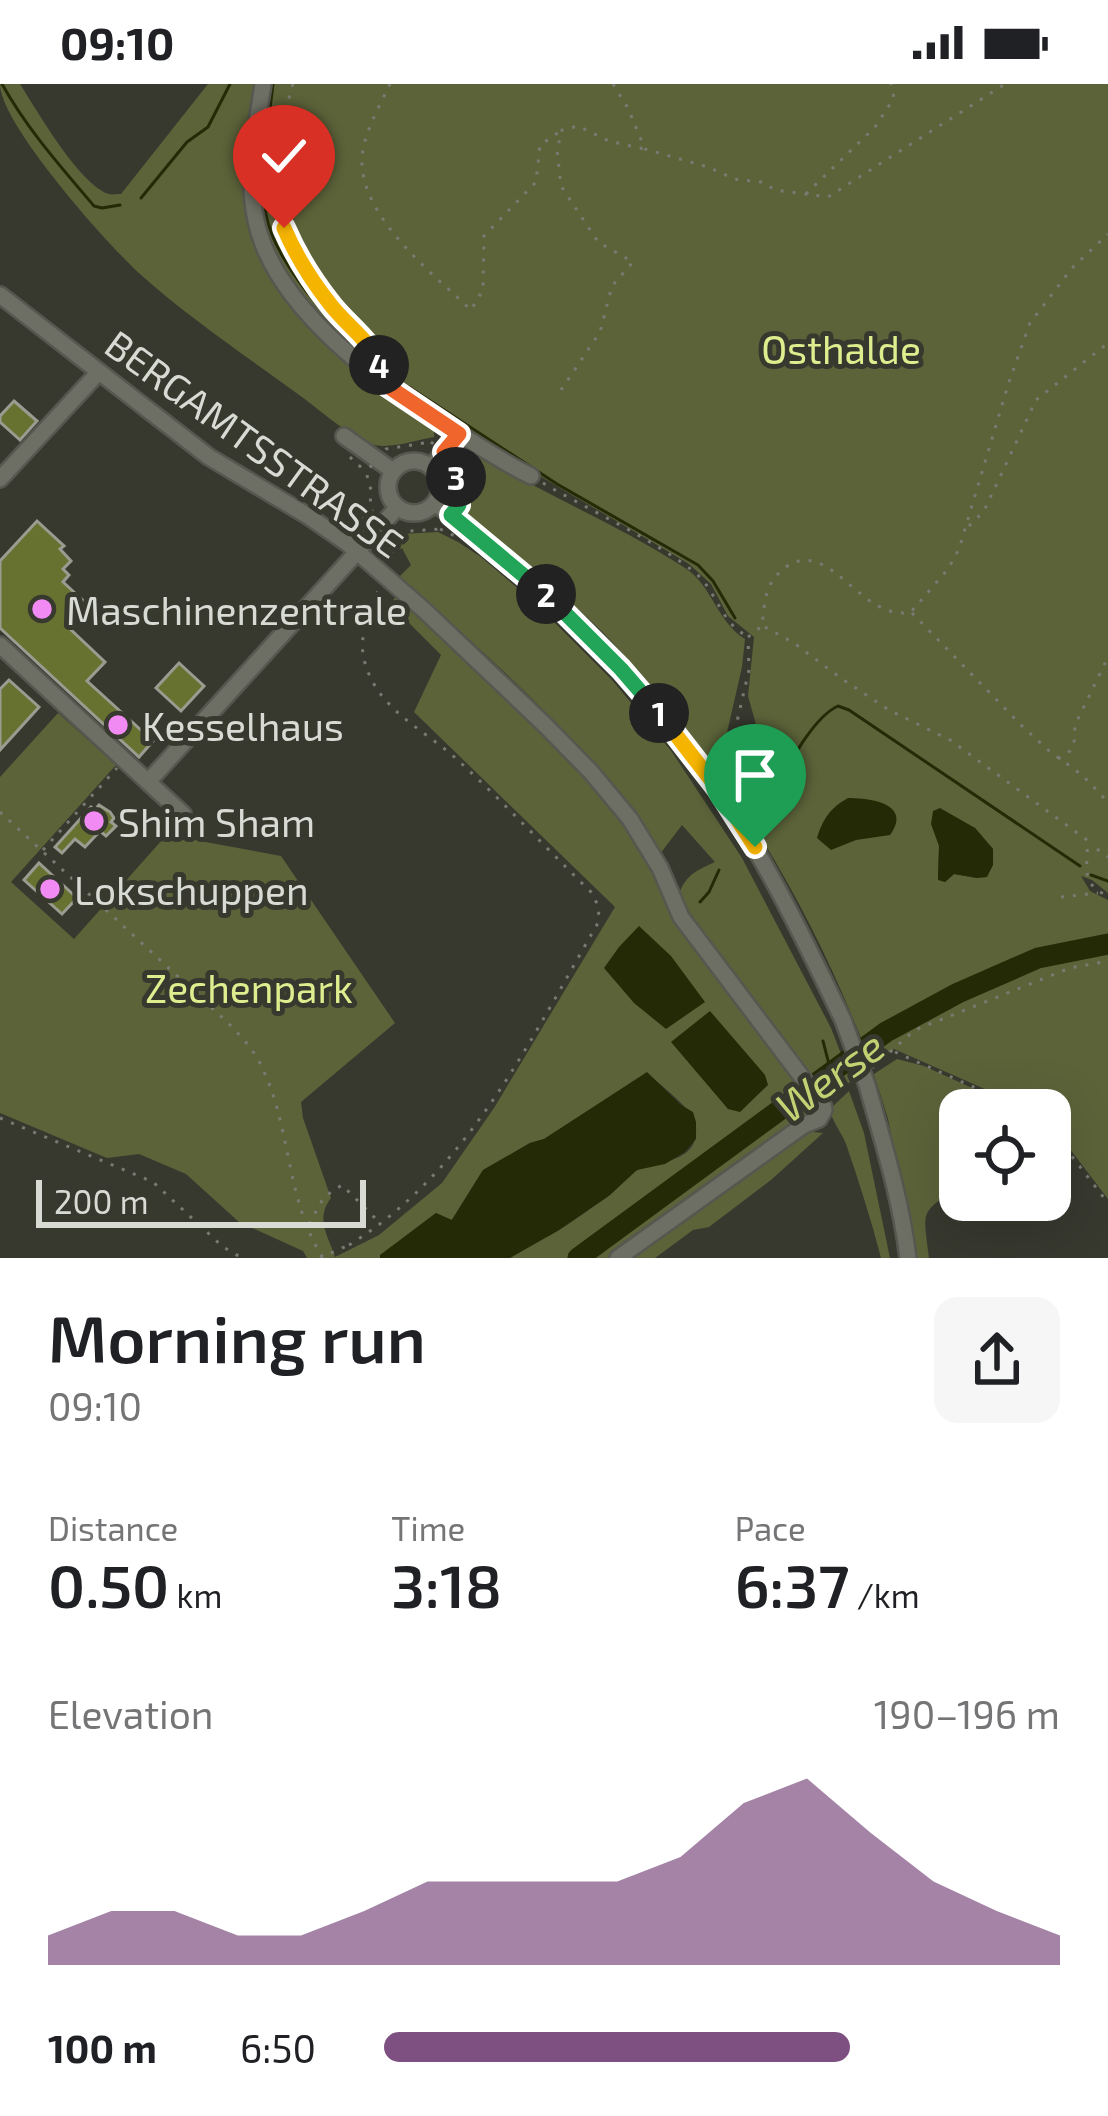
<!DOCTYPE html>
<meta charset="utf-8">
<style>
body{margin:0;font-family:"Exo 2",sans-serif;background:#f6f6f6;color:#202124;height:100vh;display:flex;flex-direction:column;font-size:45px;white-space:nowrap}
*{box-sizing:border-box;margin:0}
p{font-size:39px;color:#757577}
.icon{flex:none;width:66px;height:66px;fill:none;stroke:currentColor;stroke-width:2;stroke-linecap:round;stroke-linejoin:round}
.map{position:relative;height:1174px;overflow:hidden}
.drawer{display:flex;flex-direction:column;background:#fff;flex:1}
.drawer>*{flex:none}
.buttons{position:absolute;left:939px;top:1005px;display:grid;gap:24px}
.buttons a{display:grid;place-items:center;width:132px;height:132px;border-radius:24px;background:#fff;box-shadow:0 12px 48px #0002;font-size:60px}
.scale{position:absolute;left:36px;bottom:30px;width:330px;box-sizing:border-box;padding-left:12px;border:6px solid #d8dad4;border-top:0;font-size:33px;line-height:42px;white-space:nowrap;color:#d8dad4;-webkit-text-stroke:9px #37392f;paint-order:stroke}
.pin{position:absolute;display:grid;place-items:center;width:102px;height:102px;color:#fff;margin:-123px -51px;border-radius:50% 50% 50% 0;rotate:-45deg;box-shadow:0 0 12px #0007}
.pin .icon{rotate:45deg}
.km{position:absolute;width:60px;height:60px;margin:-30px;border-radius:50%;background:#222;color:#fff;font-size:33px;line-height:60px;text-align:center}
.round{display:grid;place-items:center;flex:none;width:126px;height:126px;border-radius:24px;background:#f6f6f6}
.head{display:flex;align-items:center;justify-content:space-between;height:204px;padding:0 48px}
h1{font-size:66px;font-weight:600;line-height:90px}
.stats{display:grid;grid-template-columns:repeat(3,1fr);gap:18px;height:204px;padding:12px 48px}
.stats div{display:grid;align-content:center}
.stats b{font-size:60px;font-weight:600}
.stats small{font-size:33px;font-weight:400}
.stats p{font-size:33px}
.chart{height:336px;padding:24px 48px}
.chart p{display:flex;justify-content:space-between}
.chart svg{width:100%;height:216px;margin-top:12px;fill:#7e5081;opacity:.7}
ul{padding:0 48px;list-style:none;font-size:39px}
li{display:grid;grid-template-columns:192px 144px 1fr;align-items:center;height:90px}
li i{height:30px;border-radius:15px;background:#7e5081}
.status{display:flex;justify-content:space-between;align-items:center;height:84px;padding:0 60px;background:#fff;direction:ltr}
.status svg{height:33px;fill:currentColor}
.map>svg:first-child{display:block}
</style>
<div class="status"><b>09:10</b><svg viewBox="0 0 49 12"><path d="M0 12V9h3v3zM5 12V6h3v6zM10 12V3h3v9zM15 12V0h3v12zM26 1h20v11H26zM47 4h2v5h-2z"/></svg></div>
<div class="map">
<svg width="1108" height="1174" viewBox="0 0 1108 1174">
<rect width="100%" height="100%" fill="#37392f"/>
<!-- green -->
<path fill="#5c6339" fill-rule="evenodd" d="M0,0H20C39,30 73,89 102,107C110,112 113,110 121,110L208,0H257L249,137L319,250L349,281L379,306L434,344V353C417,356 387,366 371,360C343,348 319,325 295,308C243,270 188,233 140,190C108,161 0,40 0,0Z
M269,0H1108V809L1092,796L1081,792L1090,807L1108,816V1115L1050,1039V1026H1032L894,965L827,1015L787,966L788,959L773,940L766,937L686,829L679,810C686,790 698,786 715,778L682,741L660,770C593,661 493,577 399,493L411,481L402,464L393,469L380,482L372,476L401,450L438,448L458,458L481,473L535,519L612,596L672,668L742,774L831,944L843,975L825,988L826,991L886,948L883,942L863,959C805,811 721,674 612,558C566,509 509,471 461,425L462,418L455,373L470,365C539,409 616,439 685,484C713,502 716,537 745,555L742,583L723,666L732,673L737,655L742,651C755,661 749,677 746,691L759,704V651L748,612L754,553L728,532L711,500L689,480C613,434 536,392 462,343C400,303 340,263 296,202C287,189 277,177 272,163C253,109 261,55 269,0ZM950,732L975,744L993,765L977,794L954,790L945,798L938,795L939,762Z
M397,512L586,691L624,738L655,793L670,826L689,858L761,946L815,1020L813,1029L612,1174H510C526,1163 543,1156 559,1146C575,1136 591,1124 606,1114C617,1106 624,1095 634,1088C654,1076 699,1081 696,1043C695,1026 660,1001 647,989L544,1055L530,1059L483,1086L451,1137L436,1129L381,1171L380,1174H307L303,1167L239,1138L186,1090L139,1070L107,1074L0,1029V693L58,629L116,681L11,798L74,855L178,738L200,757L281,772L395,939L301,1018L303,1034L331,1114C315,1135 328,1151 335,1173L379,1151L442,1099L494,1024L615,823L414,628L441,571L395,525L393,516Z
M897,975L924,982L1020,1026H960V1101C919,1131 923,1124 929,1174H916L888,1035L874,990Z
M849,1007L864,1049L890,1174H881C871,1135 859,1098 846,1060C841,1047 832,1038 830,1025Z
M803,1047L823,1049L771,1096L709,1143L693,1146L655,1174H625Z"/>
<!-- water -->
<path fill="#252a06" d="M848,714C869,714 913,719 890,751L856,756L831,766L817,754C823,735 830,724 848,714Z
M940,724L975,744L993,765V781L987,793L977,794L954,790L945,798L938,796L939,762L931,740L933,727Z
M639,842L671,872L705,918L666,945L634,919L604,884L619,863Z
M710,927L765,991L768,1001L740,1028L728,1025L671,958Z
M647,988L681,1021L693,1028L696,1038V1055L685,1068L665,1080L637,1086L610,1111L559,1146L510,1174H380V1171L436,1129L452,1136L483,1086L530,1059L544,1055Z"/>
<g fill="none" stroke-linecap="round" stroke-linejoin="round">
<!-- stream -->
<path stroke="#252a06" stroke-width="3" d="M2,0C27,45 61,83 94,122L102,124L120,121
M273,0C268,43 260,87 266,130C274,178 332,240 366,272
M141,114L187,58L208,43L230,0
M409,303L557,400L698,481L713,497L735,534
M764,724C781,697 809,635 838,622L849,626L1080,782
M1091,791L1108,797
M700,818L709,808L719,786
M823,957L831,988"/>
<!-- river -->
<path stroke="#252a06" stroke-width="21" d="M578,1174L886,948L958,909L1038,874L1108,860"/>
</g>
<!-- building -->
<path fill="#687230" stroke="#9a9c91" stroke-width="3" d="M14,317L37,337L20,356L0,338V332Z
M37,437L64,462L60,465L71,477L63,485L69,491L63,498L88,521L68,543L105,578L87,597L153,657L139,673L0,544V477Z
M179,579L204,602L181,627L156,604Z
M9,596L39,623L0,666V605Z
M99,721L110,728L114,734L111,738L116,742L106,752L100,747L85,763L75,755L62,769L55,763L91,723L95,726Z
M39,779L77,814L62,830L24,796Z"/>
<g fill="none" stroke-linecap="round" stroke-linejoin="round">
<defs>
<path id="minor" d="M263,0C256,46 246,91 256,137C275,225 381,300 453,346C479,362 504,379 531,392
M0,211L209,373L308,432L347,459L424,526L546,642L591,688L630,735L660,784L681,833L823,1021L824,1026L819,1035L804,1041L618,1174
M344,352L393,387
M388 403a26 26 0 1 1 52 0a26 26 0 1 1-52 0Z
M431,383L459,350
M0,395L98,289
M435,419C528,490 612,568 683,660C696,677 710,693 722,711C769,782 806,859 843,936
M0,561L148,698L397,424
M148,698L183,730
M867,1001C883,1058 901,1115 908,1174"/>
</defs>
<!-- minor casing -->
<use href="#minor" stroke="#565850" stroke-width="20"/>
<!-- path -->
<path stroke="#797b73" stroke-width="3" stroke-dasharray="3 9" stroke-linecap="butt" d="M293,0C266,91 269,144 330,220C343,238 371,259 378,278
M390,0C381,19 369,40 364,61C348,124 430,187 471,226L483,206L484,152L536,98L540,61L562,46
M613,0L628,24L645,65L708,83L734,95L762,98L775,106L828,113L1005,0
M806,110L875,43L894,14L891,0
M561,306L600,248L612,202L633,178L598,158L561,102L557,66L562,46L578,42L609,57L644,65
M431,358L455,377L459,421L440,445L395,448L370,425L371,406L366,388L386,365Z
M350,373L365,387
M543,399C592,428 648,452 693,487C717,505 719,538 747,552
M969,442L984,427L1036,316L1108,259
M440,445L455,452
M356,446L370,425
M912,529L1022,642L1048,666L1082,691L1108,718
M765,543L794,559L842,595L889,626L950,656L1087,756C1089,782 1078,799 1108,812
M748,553L762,542C765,517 764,499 786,483C830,452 862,539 911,528L948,485L959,465L1008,301L1030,239L1072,184L1108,150
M732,659L749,586L748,554
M1058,675L1070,667L1074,660L1075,641L1108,573
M0,728L226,937C237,948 249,960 257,974C292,1035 284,1114 323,1174
M1097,765L1108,773
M43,766L117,684
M1061,813L1098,809
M895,968L1025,1026
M872,984L915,946L1070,884L1108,877
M834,1013L854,997
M0,1034L153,1098L223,1163L242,1174
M1050,1044L1108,1119
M309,1140L324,1113L342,1101L381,1140
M349,1161C468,1088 530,956 598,839L599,825L593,810C549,767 507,722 462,680C427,646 376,627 364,575C358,550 371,527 379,504"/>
<!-- minor -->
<use href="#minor" stroke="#6d6f64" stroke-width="15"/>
<defs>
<path id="minor-bridge" d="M843,936L867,1001"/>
</defs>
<!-- minor-bridge casing -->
<use href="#minor-bridge" stroke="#565850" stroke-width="20" stroke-linecap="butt"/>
<!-- path-bridge -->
<path stroke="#797b73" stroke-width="3" stroke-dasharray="3 9" stroke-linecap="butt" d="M320,1174L349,1161"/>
<!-- minor-bridge -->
<use href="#minor-bridge" stroke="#6d6f64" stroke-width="15"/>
</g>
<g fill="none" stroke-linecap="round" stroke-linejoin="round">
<defs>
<path id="split-1" d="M659,629L718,705L755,763"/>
<path id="split-2" d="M546,510L621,585L659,629"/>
<path id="split-3" d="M456,393L459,421L451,431L546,510"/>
<path id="split-4" d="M379,281L380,297L459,350L444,368L454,377L456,393"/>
<path id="split-5" d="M284,144C296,172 311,196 330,220C345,240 372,258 379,281"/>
</defs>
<!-- split-1 casing -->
<use href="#split-1" stroke="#fff" stroke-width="24"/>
<!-- split-2 casing -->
<use href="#split-2" stroke="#fff" stroke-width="24"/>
<!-- split-3 casing -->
<use href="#split-3" stroke="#fff" stroke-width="24"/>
<!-- split-4 casing -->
<use href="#split-4" stroke="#fff" stroke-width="24"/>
<!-- split-5 casing -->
<use href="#split-5" stroke="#fff" stroke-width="24"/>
<!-- split-1 -->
<use href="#split-1" stroke="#f5b400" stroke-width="15"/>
<!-- split-2 -->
<use href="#split-2" stroke="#22a559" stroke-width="15"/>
<!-- split-3 -->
<use href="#split-3" stroke="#22a559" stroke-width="15"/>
<!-- split-4 -->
<use href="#split-4" stroke="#f0652b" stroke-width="15"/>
<!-- split-5 -->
<use href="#split-5" stroke="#f5b400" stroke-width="15"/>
</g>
<!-- markers -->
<g fill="#f28af3" stroke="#37392f" stroke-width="4.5">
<circle cx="42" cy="525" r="12"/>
<circle cx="118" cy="641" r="12"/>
<circle cx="94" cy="737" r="12"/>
<circle cx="50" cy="805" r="12"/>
</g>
<g text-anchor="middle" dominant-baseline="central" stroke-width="10" stroke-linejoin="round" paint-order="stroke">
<!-- park labels -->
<g font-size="39" fill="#deee8f" stroke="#37392f">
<text x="841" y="264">Osthalde</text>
<text x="249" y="903">Zechenpark</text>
</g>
<!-- street labels -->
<g font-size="39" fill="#d8dad4" stroke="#37392f">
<text transform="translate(255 359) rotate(36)">BERGAMTSSTRASSE</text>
</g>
<!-- poi labels -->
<g font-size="39" fill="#d8dad4" stroke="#37392f" text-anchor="start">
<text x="66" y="525">Maschinenzentrale</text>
<text x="142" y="641">Kesselhaus</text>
<text x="118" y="737">Shim Sham</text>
<text x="74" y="805">Lokschuppen</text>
</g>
<!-- water labels -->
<g font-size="42" font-style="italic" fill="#c2d273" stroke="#37392f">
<text transform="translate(829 991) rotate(-36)">Werse</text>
</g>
</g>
</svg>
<div class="buttons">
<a><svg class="icon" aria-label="locate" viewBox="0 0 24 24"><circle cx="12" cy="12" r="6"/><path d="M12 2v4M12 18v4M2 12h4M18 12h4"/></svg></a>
</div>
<div class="scale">200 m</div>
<div class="pin" style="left:755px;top:763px;background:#1e9e55"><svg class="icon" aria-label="arrive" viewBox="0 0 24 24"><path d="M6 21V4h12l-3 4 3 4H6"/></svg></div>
<div class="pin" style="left:284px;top:144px;background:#d93025"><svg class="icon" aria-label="check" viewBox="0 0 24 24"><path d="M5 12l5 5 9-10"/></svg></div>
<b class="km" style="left:659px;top:629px">1</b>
<b class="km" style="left:546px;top:510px">2</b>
<b class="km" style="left:456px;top:393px">3</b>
<b class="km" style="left:379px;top:281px">4</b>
</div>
<section class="drawer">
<div class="head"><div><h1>Morning run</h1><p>09:10</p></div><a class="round"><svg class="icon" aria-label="share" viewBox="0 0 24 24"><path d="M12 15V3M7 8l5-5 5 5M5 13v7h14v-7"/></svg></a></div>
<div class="stats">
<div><p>Distance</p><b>0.50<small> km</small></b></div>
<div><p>Time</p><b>3:18</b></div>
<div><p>Pace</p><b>6:37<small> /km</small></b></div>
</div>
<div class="chart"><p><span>Elevation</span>190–196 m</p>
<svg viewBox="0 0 160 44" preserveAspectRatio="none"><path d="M0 44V38L10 33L20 33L30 38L40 38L50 33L60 27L70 27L80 27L90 27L100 22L110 11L120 6L130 17L140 27L150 33L160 38V44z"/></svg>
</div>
<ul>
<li><b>100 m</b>6:50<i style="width:69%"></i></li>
</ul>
</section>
